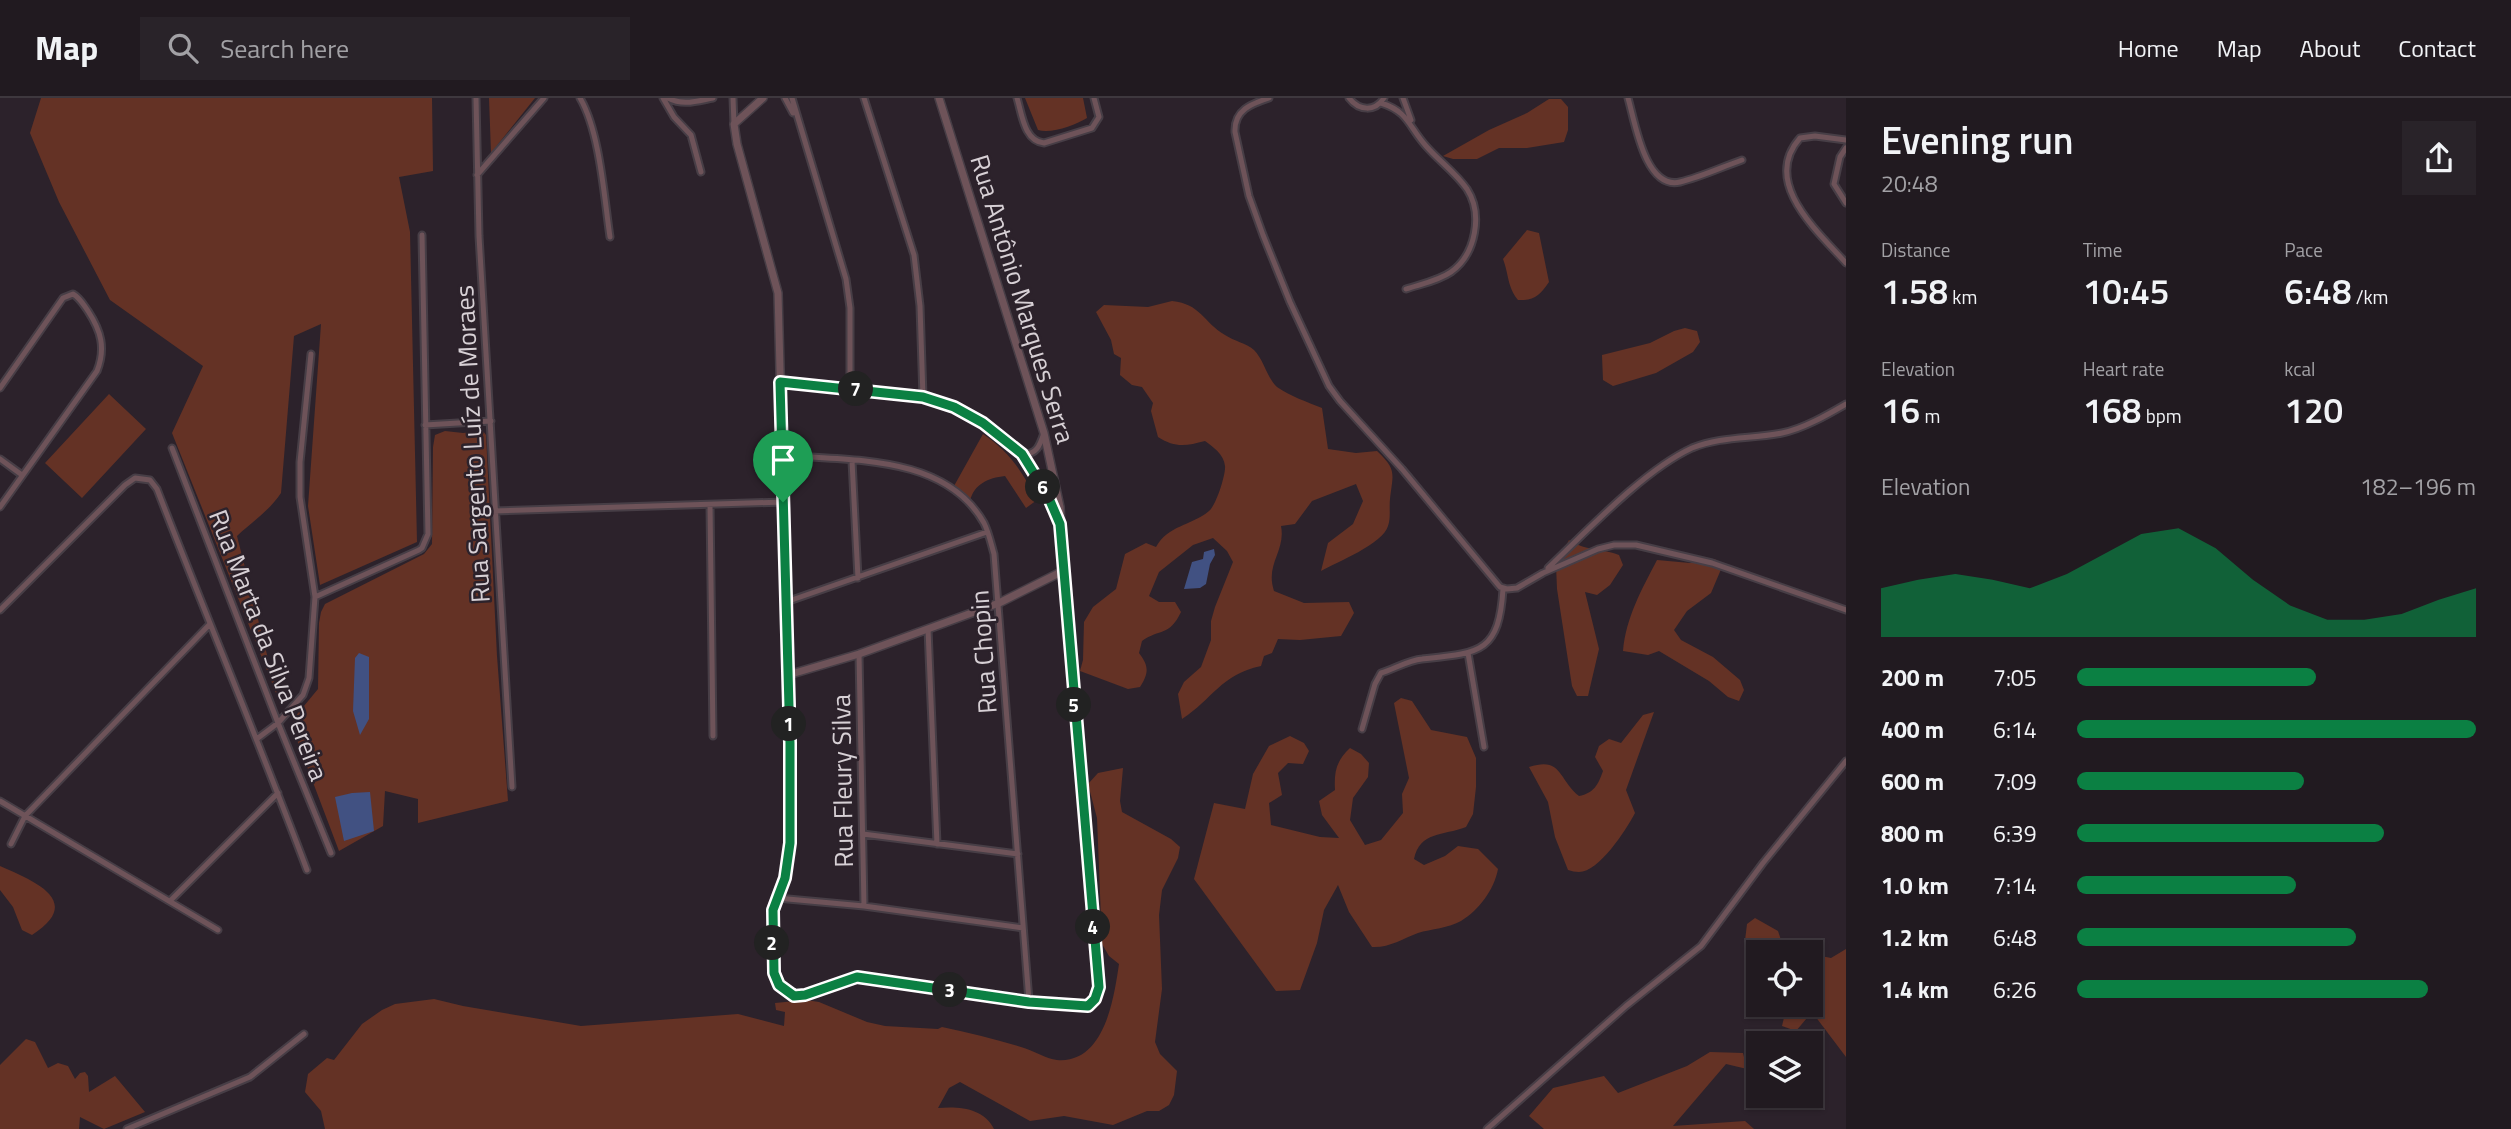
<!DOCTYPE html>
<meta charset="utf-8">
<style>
body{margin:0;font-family:"Titillium Web",sans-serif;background:#292329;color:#f1f3f6;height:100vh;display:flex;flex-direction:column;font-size:26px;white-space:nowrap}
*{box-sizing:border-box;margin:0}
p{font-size:23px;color:#a2a1a5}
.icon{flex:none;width:38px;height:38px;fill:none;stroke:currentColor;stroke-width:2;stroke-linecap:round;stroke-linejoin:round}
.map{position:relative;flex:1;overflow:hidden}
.panel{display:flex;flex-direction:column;background:#211a20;width:665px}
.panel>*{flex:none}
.controls{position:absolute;left:1746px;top:842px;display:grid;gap:14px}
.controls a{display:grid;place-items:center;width:77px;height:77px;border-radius:0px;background:#211a20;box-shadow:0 2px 5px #0004,0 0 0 2px #3e383e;font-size:35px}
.pin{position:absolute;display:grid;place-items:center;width:60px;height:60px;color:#fff;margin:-72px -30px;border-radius:50% 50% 50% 0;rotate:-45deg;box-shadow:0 0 7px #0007}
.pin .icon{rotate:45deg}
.km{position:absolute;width:35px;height:35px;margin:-18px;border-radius:50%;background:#222;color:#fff;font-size:19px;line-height:35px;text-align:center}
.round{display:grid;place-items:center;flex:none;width:74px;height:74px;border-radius:0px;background:#292329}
.headline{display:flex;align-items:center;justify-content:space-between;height:119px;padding:0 35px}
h1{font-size:38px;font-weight:600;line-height:52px}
.figures{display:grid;grid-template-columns:repeat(3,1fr);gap:10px;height:119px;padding:7px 35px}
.figures div{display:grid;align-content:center}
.figures b{font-size:35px;font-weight:600}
.figures small{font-size:19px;font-weight:400}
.figures p{font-size:19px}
.chart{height:196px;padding:14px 35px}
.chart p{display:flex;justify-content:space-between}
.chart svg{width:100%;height:126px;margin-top:7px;fill:#0b8043;opacity:.7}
ul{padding:0 35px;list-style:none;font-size:23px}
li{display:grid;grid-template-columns:112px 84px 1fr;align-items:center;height:52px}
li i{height:18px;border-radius:9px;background:#0b8043}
header{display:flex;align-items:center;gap:42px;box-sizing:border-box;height:98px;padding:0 35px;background:#211a20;border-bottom:2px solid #3e383e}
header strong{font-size:33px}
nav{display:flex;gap:38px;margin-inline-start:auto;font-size:24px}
.search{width:490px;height:63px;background:#292329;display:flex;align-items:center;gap:18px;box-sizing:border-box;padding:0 24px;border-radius:0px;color:#a2a1a5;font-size:26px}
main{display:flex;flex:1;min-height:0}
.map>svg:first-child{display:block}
</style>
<header>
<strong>Map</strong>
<div class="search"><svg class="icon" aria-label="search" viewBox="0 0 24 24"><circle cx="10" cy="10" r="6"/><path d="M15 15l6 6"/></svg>Search here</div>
<nav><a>Home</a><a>Map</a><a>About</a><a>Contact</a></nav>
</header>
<main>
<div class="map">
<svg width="1846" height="1031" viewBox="0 0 1846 1031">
<rect width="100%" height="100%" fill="#2c222b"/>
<!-- green -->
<path fill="#643225" d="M41,0H432L433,73L399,79L410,134L417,444L320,487L308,408L321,226L294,238L281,395C269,413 253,423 237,438L278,600L172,335L203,268L110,202L59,104L30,35Z
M489,0H535L491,55Z
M1025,0H1083L1087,20C1075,27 1052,36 1038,32Z
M1549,1H1561L1568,9V32L1564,44L1527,50H1499L1477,61H1453L1443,58L1489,32L1527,15Z
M1527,132L1539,135L1549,184C1540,197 1534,203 1518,202C1507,188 1509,177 1503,161Z
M1172,203C1201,206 1203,224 1225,237C1234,243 1246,245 1254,252C1264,262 1267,280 1277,289C1290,298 1307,304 1322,310L1328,351L1356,355L1377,353C1397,372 1393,375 1390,401C1389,409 1391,420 1388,428C1383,446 1337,464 1321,473L1328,445L1353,426L1363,403L1356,386L1312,403L1295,426L1281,428C1286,453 1265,466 1274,493L1304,505L1349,504L1354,515L1341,538L1300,542L1278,541L1272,555L1264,558L1261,568C1220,577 1213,601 1182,621L1178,596L1184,584L1201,569L1211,542V523L1215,509L1233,464L1227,453L1213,440L1193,447L1159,474L1149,498L1159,504H1175L1181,514C1169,539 1160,530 1142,543L1139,555C1149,568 1149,575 1140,589L1128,591L1080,573L1083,562L1084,524L1093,509L1116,491L1125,456L1146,445L1156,449C1168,427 1191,428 1209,413C1216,408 1226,376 1225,368C1224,356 1213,349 1205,343C1186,348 1175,350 1158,339L1151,313L1153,305L1142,289L1132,287L1120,277L1121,260L1114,256L1111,242L1096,214L1104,207L1148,209Z
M1685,230L1697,233L1700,244L1693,254L1656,275L1613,288L1603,282L1602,257L1650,245L1674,233Z
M109,296L146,331L82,400L45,365Z
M445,333L463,335L483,333L486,337L497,558L508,703L418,725V701L385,693L383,728L339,753L292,629L294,620L318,591L319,525L321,514L325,506L424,456L432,446L433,349L435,337Z
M983,336C1011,355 1022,374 1037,402L1026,410L1005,378C988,380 974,386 970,403L954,388Z
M1569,442C1585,453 1601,450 1619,457L1623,467L1610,487L1597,497L1585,494L1599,551L1588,598H1577L1572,588L1557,491L1556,467Z
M1715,461L1722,469L1711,495L1687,513L1674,532L1681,542L1713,559L1740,582L1744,592L1739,603L1728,599L1709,583L1659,553L1648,557L1623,553C1626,519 1642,491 1657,462L1690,465Z
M1401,600L1412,603L1431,632L1467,639L1476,660V689L1473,716L1466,729C1443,738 1420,733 1414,761L1424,767L1445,758L1458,748L1478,751L1498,771C1494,792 1479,812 1461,823C1449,830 1431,831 1418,835C1402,841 1389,850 1372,849L1349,814L1338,787L1324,812L1317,845L1300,892L1276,893L1194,781L1214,705L1245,711L1253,676L1269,648L1290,638L1304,645L1309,653L1303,666L1288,665L1278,675L1282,697L1269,705L1271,727L1320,739L1339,740L1322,717L1319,703L1335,692C1334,674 1336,663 1350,650L1361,656L1369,665L1368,679L1353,700L1350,722L1365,747L1381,742L1403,715L1402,696L1409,680L1394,605Z
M1654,614L1626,692L1635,715C1626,732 1599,774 1579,774C1575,774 1572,773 1568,772L1555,739L1548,704L1529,669C1562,658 1558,681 1579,698C1594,695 1598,687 1603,673L1595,659L1599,648L1609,641L1621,645L1643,617Z
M1123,670L1120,703L1122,714L1171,741L1180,749L1178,760L1162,792L1159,817L1162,891L1155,944L1160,956L1177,973L1174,997L1169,1007L1159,1013H1147L1113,1027L1064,1018L1030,1023L960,984L949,990L938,1010C959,1008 984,1010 994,1031H325L321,1013L305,994L308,976L327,960L334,962L362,926L382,912L395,906L434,901L463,908L581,928L738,916L784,928L785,914L776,912L775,905L806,902L819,904L867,924L885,928L938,931L942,929C969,935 995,941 1021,949C1033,952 1046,961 1057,962C1105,966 1114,899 1119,866L1109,858L1102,846L1097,720L1088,686L1098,675Z
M0,768C34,783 85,803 32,837L22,832L13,809L0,792Z
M1755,820L1778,833L1783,848L1798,851L1806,845L1821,858L1831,860L1846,851V959L1812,914L1796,933L1782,928L1787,907L1811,906V854H1759V860L1744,851L1747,826Z
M26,941L35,944L48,970L58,965L68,968L75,981L80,975L85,974L88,978L89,994L115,978L145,1014L104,1031L80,1019L79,1031H0V967Z
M1710,954L1743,955L1747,971L1726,966L1673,1028L1745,1023L1754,1031H1544L1529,1018L1553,990L1604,978L1618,995L1687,968Z"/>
<!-- water -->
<path fill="#415182" d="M1214,451L1215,457L1210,466L1206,486L1200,490L1184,491L1192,464L1203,461L1204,454Z
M359,555L369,559V621L360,637L353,613L355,560Z
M370,694L374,733L344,743L335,699L352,695Z"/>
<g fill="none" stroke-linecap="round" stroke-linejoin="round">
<defs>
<path id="minor" d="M476,0L479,138L512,689
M580,0C600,34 604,99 610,139
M663,0L674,19L691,37L701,74
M668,0C683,8 697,3 713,0
M733,0L734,26
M785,0L793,15
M792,0L846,181L850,210V290
M864,0L914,157L920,208L923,299
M1017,0C1022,16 1024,43 1044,45L1092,30L1099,19L1094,0
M1269,0C1251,6 1234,12 1235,34L1249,98L1263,137L1290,204L1329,288L1340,303L1402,371L1500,489L1507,491L1517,490L1543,475L1598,451L1614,447H1636L1712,465L1846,512
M1349,0C1359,13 1375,14 1384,0
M1403,0L1411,22
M1628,0C1635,24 1645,92 1680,84C1701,79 1722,69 1742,62
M1381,5C1409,14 1408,28 1426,48C1439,63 1455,74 1467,91C1483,116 1476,156 1451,174C1438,183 1421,186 1406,191
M1846,42L1815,38L1800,40C1761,84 1817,133 1846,165
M1846,50L1840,59L1834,86L1846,105
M477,77L544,0
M780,284L923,299L954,309L983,325L1022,356L1048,398L1059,423
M0,290L63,200L73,196C80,200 83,206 88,213C101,233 106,250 97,273L0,409
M425,327L491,323
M172,350L278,625L331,755
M1022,356C1037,357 1040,347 1044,335
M782,357C850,363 945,356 984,425C989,435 991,446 994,456L1029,903
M0,361L22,377
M852,363L858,480
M710,407L713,638
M494,413L783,404
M1548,470C1587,433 1644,372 1692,350C1721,338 1752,341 1782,335C1803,331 1827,317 1846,306
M315,499L419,452L422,450L428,436L422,137
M786,504L987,434
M0,512L125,387L135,380L150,382L157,391C206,518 259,644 307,772
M928,531L937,746
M1468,555L1484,649
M859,556L864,808
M788,577L790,745L788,766L773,812L771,828L774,875L779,887L788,896L805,897L857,879L1029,903L1088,908L1095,901L1099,889L1063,473
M1362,631L1375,586L1381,575C1394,571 1409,562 1422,561C1480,555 1499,555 1503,491
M258,640L278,625L303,597L309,580L315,499L300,399V364L311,256
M0,703L218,832
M863,736L1018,756
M11,746L25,718L209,527
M777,800L864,808L1023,830
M171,802L278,695
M127,1031L250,979L304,936
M1487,1031L1626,908L1701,848L1763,765L1846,663"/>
<path id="tertiary" d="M763,0L734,26L737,46L778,195L788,577L859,556L999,505L1063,473L1060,409L1044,335L939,0"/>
</defs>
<!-- minor casing -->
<use href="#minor" stroke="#473e46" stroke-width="9"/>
<!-- tertiary casing -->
<use href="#tertiary" stroke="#473e46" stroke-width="10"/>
<!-- minor -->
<use href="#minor" stroke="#6e5359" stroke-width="5"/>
<!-- tertiary -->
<use href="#tertiary" stroke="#6e5359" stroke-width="7"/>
</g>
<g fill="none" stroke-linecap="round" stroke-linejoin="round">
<defs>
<path id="route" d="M780,284L923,299L954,309L983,325L1022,356L1048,398L1060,426L1099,889L1095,901L1088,908L1029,904L857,879L805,897L794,898L779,887L774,875L773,812L785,780L790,745V645Z"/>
</defs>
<!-- route casing -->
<use href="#route" stroke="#fff" stroke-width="14"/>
<!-- route -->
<use href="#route" stroke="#0b8043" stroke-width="9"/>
</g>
<g text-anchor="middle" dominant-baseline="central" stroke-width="5" stroke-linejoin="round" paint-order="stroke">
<!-- street labels -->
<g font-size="26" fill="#d7d0d5" stroke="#2c222b">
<text transform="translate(1023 201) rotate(73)">Rua Antônio Marques Serra</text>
<text transform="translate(472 346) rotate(-93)">Rua Sargento Luíz de Moraes</text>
<text transform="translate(269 547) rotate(69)">Rua Marta da Silva Pereira</text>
<text transform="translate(983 554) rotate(-94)">Rua Chopin</text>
<text transform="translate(842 683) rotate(-91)">Rua Fleury Silva</text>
</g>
</g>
</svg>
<div class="controls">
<a><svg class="icon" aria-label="locate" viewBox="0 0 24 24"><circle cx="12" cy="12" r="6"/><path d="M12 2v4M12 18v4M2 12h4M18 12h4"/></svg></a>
<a><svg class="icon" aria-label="layers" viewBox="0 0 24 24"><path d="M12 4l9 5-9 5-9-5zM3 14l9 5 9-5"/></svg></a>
</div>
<div class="pin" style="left:783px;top:404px;background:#1e9e55"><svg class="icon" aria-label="arrive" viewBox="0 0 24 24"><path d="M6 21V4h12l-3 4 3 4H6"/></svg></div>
<b class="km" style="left:789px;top:626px">1</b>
<b class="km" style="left:772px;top:845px">2</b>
<b class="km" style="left:950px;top:892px">3</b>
<b class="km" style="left:1093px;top:829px">4</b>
<b class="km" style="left:1074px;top:607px">5</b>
<b class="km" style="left:1043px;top:389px">6</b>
<b class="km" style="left:856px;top:291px">7</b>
</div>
<section class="panel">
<div class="headline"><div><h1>Evening run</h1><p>20:48</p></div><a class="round"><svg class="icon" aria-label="share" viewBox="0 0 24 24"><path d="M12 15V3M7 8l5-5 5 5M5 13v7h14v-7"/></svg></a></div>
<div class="figures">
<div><p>Distance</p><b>1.58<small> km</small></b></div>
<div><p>Time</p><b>10:45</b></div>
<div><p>Pace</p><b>6:48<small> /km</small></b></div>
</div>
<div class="figures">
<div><p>Elevation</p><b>16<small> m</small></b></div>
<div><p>Heart rate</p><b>168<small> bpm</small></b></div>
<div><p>kcal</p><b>120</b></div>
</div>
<div class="chart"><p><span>Elevation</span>182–196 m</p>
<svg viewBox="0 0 160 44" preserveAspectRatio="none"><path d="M0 44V27L10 24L20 22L30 24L40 27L50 22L60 15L70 8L80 6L90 13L100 24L110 33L120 38L130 38L140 36L150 31L160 27V44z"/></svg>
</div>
<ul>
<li><b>200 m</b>7:05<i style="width:60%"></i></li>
<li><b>400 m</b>6:14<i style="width:100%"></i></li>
<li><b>600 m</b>7:09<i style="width:57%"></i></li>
<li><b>800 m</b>6:39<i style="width:77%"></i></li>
<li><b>1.0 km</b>7:14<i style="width:55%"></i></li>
<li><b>1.2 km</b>6:48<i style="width:70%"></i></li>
<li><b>1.4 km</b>6:26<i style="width:88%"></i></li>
</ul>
</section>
</main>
